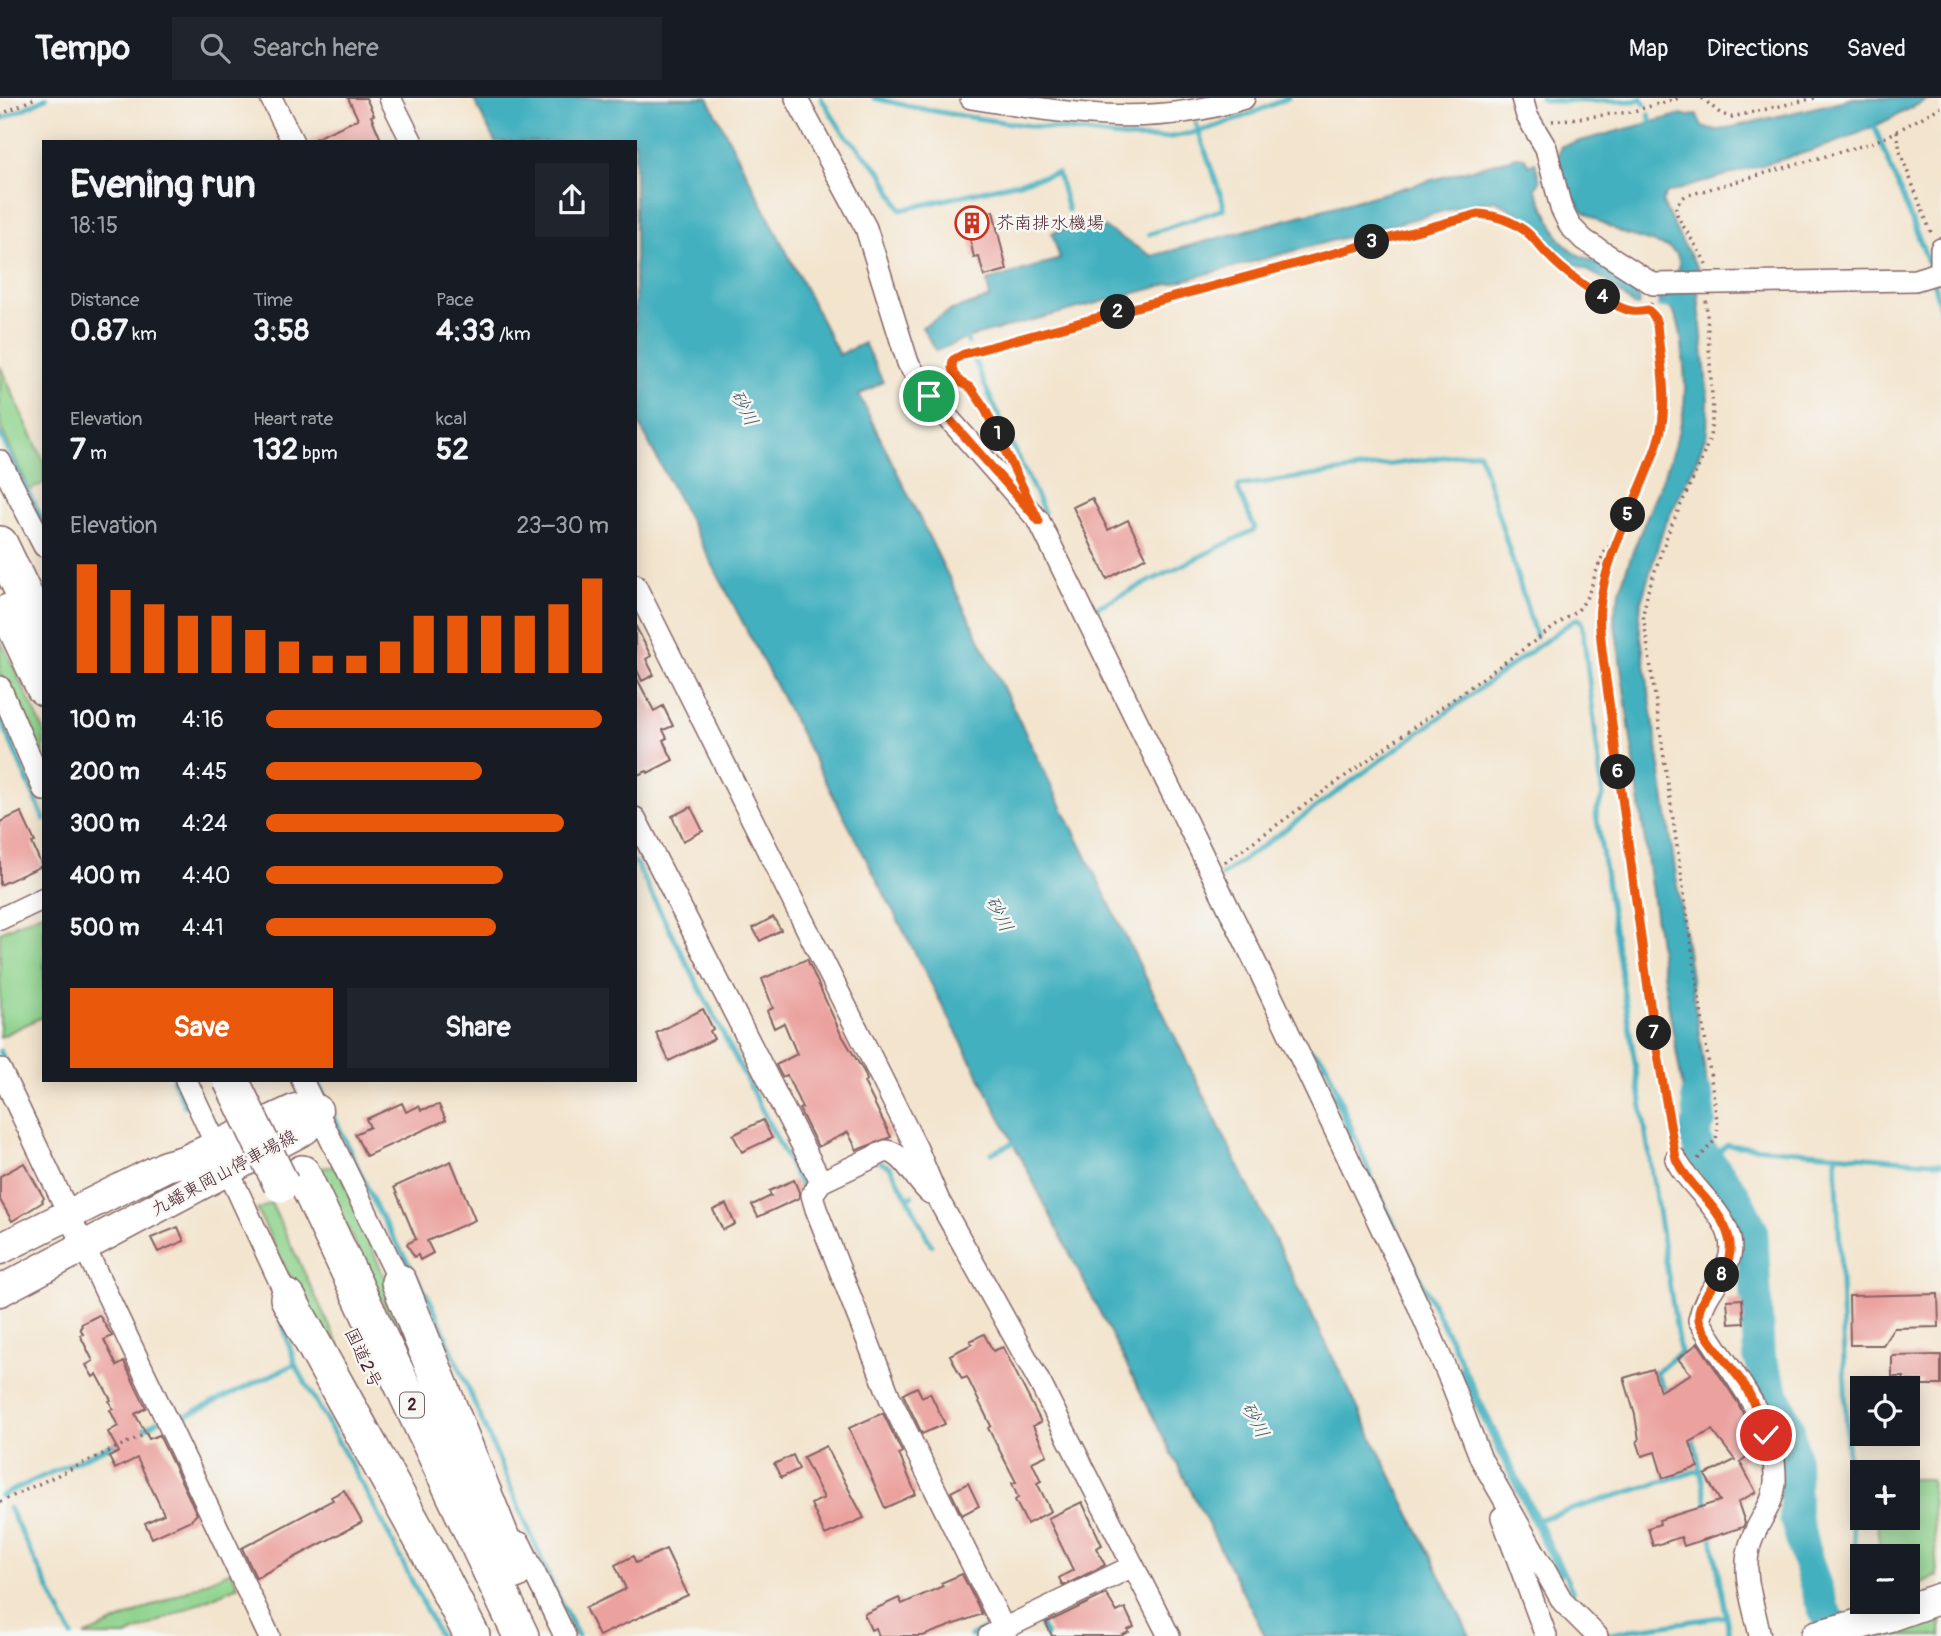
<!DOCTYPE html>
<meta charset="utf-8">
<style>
body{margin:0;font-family:Pangolin,"Klee One",sans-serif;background:#20242c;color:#f1f3f6;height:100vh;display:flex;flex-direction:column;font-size:26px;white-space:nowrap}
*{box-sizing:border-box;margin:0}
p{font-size:23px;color:#9ea1a6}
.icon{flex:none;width:38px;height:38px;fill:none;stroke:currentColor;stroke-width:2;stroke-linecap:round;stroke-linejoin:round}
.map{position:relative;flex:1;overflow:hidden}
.sheet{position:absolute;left:42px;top:42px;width:595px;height:942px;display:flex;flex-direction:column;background:#171b24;border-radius:0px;box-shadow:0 4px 18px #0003}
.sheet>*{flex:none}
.controls{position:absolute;left:1850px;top:1278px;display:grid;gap:14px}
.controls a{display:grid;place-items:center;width:70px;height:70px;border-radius:0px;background:#171b24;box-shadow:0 4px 18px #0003;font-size:35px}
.pin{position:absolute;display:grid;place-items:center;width:60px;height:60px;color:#fff;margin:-30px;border:4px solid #fff;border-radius:50%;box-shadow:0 2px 7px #0007}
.km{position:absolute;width:35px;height:35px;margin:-18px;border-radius:50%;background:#222;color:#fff;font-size:19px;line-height:35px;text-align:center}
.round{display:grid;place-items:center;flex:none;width:74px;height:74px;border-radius:0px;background:#20242c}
.overview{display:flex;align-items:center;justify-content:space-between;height:119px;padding:0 28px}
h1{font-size:38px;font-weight:800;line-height:52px}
.stats{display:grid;grid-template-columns:repeat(3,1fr);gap:10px;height:119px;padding:7px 28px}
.stats div{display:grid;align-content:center}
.stats b{font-size:30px;font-weight:800}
.stats small{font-size:19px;font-weight:400}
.stats p{font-size:19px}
.chart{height:196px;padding:14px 28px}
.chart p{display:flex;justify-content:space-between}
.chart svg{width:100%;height:126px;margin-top:7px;stroke:#ea580c;stroke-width:6}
.cta{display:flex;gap:14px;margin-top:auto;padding:14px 28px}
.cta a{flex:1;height:80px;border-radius:0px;background:#ea580c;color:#fff;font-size:28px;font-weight:800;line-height:80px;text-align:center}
.cta a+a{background:#20242c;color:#f1f3f6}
ul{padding:0 28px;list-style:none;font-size:23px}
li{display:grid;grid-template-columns:112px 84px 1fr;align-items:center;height:52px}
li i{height:18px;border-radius:9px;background:#ea580c}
header{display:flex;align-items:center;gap:42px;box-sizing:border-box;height:98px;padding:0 35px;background:#171b24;border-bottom:2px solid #363941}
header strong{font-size:33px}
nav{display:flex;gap:38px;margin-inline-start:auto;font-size:24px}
.search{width:490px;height:63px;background:#20242c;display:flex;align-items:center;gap:18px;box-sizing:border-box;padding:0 24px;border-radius:0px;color:#9ea1a6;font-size:26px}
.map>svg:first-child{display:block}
</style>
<header>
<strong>Tempo</strong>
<div class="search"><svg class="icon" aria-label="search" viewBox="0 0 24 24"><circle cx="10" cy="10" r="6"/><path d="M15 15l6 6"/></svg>Search here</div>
<nav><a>Map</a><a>Directions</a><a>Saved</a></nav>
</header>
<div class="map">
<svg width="1941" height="1538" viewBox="0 0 1941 1538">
<rect width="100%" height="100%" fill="#f6f6f2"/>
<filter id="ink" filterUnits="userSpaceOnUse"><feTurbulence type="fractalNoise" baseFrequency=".0143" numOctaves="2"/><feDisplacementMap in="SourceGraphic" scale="14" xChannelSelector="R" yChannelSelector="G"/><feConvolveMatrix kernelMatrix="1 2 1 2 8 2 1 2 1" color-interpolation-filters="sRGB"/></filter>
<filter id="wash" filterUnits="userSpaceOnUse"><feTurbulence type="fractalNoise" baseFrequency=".00686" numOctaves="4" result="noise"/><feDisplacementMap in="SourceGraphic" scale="28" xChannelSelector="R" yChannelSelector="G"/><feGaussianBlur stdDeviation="1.57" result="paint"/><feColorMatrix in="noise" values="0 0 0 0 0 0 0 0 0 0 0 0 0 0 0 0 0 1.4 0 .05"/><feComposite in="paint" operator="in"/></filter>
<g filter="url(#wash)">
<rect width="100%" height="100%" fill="#f3e4cd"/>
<!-- green -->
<path fill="#8dd38c" stroke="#6c795c" stroke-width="2" d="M0,268L44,364V385L30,392L0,328Z
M0,541L44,633V676L0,576Z
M44,814V918L0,939V834Z
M337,1067L464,1368L456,1359L319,1070Z
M271,1105L406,1388L314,1228L257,1112Z
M1908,1381H1931L1937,1478L1908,1491V1458H1881L1876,1419H1908Z
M231,1473L238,1488L126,1538H84Z
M1941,1513V1538H1864Z"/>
<!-- water -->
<path fill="#42b0bf" stroke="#466875" stroke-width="2" d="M473,0H708L839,257L864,245L883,284L859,297L1470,1538H1265L972,964L635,318V44H495Z
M1854,0H1930C1894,19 1856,39 1816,51C1766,67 1715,79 1666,96L1662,104L1681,142L1699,172L1696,174L1708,302L1707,334L1695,366L1663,431L1641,504L1639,526L1713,1030L1691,1039L1663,875L1614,518C1618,501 1622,483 1628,467C1646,416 1672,368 1683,316C1687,293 1684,269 1682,246C1680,228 1677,209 1658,203L1660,196L1667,191L1680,167L1677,156L1668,149L1625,136L1600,124L1582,112L1563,83L1556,63L1561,48L1682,16L1687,18L1697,17L1702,29L1716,33Z
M1517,59H1524L1529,67L1535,64L1540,83L1535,90L1559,140L1574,155L1601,167L1613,176L1640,202L1639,208H1634L1606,182L1562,159L1539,130L1496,102L1463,108L970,239L936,253L922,229L952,212L990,200L987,183L1060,161L1052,135L1093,123L1152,158Z"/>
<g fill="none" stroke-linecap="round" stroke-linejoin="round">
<!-- stream -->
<path stroke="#42b0bf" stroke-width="5" d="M821,0L842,33L882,75L901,112L1058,75L1068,112
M874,0C937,16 1000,24 1065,32C1101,36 1140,45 1177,38C1215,32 1253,15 1288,0
M1541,0L1545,3H1635L1642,0L1645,6
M1649,16L1652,30
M0,22L46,0
M1872,22L1925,156L1930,173
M1149,136L1223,111V104L1196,26
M1933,183L1941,213
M1659,207L1673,209
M964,234L968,245
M973,258L984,286L1044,414
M0,336L43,424
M1091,512L1254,432L1255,430L1238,392L1239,388L1479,354L1536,539
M0,619L44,721
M635,764L804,1094
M1221,778L1574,522L1579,521L1582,524L1603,698L1596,715L1680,1254L1656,1275L1667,1295
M1302,946L1320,958L1326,965L1371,1079L1573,1494
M0,953L6,966
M1326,965L1318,969L1341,1013L1350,1041
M173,982L185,1008
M317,982L378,1113L431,1204L556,1495L578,1538
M992,1055L1019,1042
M1836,1056L1850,1418L1862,1485
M1709,1063L1727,1047L1941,1065
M879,1064L890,1069L908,1100L912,1098
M908,1100L931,1147
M281,1221L295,1266L380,1419L439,1538
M1459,1271L1559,1476
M174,1323L295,1266
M138,1334L160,1322
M1690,1338L1696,1349L1708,1413
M0,1398L120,1343
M9,1410L72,1538
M1537,1422L1700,1372
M1711,1433L1729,1535
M1036,1519L1046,1538
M1604,1536L1726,1518
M1878,1537L1879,1538
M971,1538L985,1531"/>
<!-- river -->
<path stroke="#42b0bf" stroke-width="32" d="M1697,998L1700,1023L1694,1035L1699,1051L1733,1094L1752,1131L1759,1259L1789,1332L1794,1364L1795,1419L1806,1459L1824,1513L1841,1538"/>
</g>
<g id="blocks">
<!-- building -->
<path fill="#eba19e" d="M348,0H366L374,17L371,18L382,44H307L358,21Z
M993,113L1007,172L984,178L979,159L974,160L969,136L965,137L961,122Z
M1092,400L1108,432L1128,422L1146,459L1107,481L1073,409Z
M635,527L651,558L646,561L654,577L642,583L635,568Z
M635,577L654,613L663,608L673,628L663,632L667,640L663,642L673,662L648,675L647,673L635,678Z
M691,709L703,733L683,743L672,718Z
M21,714L35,744L32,745L42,768L0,787V724Z
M773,819L781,832L760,843L753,830Z
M807,861L840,934L864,974L867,982L864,984L891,1039L857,1052L848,1034L818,1049L799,1011L802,1010L787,977L782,979L776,967L797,956L784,925L774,930L767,913L773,910L762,881Z
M703,911L713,931L710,933L714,941L669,963L656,935Z
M402,1005L406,1014L419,1008L421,1012L439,1007L446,1022L366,1058L355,1036L370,1029L366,1021Z
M763,1022L772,1040L742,1054L733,1037Z
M451,1063L475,1122L427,1143L433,1155L420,1162L418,1157L414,1159L407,1146L416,1141L394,1089Z
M24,1065L44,1100L42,1102L43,1104L12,1123L0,1102V1078Z
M794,1082L799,1094V1100L758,1119L752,1107L771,1098L769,1093Z
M726,1106L735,1126L723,1132L713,1112Z
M178,1129L184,1143L158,1154L151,1140Z
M1938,1196L1939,1229L1894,1230L1883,1247H1850L1849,1198Z
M1742,1201L1744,1225L1729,1226L1727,1202Z
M99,1217L112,1238L104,1242L117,1268L124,1264L146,1310L135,1316L149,1341L159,1337L197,1416L191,1422L152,1440L145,1425L164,1416L137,1360L115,1371L109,1359L119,1354L108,1334L118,1328L110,1312L113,1311L109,1303L111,1302L97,1276L93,1279L86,1267L93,1263L80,1237L83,1236L80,1230L82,1228L81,1226Z
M984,1236L993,1253L1003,1249L1041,1324L1033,1328L1047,1357L1032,1364L1041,1383L1037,1385L1051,1413L1027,1426L1015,1402L1018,1400L1012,1385L1016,1384L988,1330L991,1328L967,1279L962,1281L950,1257L972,1246L970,1243Z
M1698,1245L1738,1305L1756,1343L1755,1352L1740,1364L1756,1394L1738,1404L1745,1425L1743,1429L1684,1448L1681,1439L1653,1448L1648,1430L1660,1426L1659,1422L1720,1403L1705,1377L1735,1362L1712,1332L1690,1344L1698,1369L1663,1380L1655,1354L1642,1358L1637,1343L1639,1342L1635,1317L1624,1280L1653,1271L1660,1293L1691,1276L1678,1261Z
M1941,1257V1287H1922V1283H1903L1904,1279H1892V1258Z
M917,1289L922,1299L930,1295L945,1326L922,1336L903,1296Z
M883,1315L902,1354L899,1356L916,1396L885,1410L849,1330Z
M826,1348L864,1420L825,1437L811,1406L824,1400L803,1359Z
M793,1357L799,1371L781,1380L774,1366Z
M968,1385L979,1408L962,1417L951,1394Z
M344,1392L362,1424L256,1480L242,1450L333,1402L331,1399Z
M1082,1404L1102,1447L1096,1450L1105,1467L1063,1488L1059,1480L1073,1472L1048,1420Z
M666,1451L688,1497L599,1538L585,1510L626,1491L615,1467L633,1458L636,1465Z
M962,1476L982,1516L923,1538H879L876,1530L871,1532L864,1516L899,1500L902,1506L943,1488L941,1485Z
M1106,1496L1117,1514L1125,1510L1134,1529L1128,1532L1129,1534L1121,1538H1052L1046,1525Z"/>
</g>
</g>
<g filter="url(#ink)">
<use href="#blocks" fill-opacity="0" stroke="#856464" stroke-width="2"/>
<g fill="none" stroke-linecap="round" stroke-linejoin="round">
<defs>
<path id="minor" d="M271,0L293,44
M390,0L412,44
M796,0L866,130L908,265L929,298L1039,423L1258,870L1418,1207L1452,1286L1481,1361L1563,1504L1597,1538
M971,0C1067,15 1148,31 1244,0
M1522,0L1527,18L1546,50L1561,110L1570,128L1584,142L1653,186L1915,182L1941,174
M1941,151V167
M0,363L44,448
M635,487L917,1051L938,1101L1040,1285L1169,1538
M0,589L44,692
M635,720L821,1084L812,1097L816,1111L890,1300L1004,1531
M0,821L44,800
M0,971L269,1538
M186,982L292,1210
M302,982L405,1194
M1676,1061C1689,1091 1744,1125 1728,1164C1719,1187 1705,1195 1699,1222C1728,1274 1778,1320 1775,1385C1773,1408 1758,1423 1751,1444C1740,1473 1754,1508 1760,1538
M821,1084L886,1053C905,1055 915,1083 930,1095
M1502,1419L1546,1538
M520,1445L565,1538
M989,1538L1133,1468"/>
<path id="secondary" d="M0,1151L166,1068L184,1063L296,1011L317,1012L305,1031L0,1193
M1816,1538L1890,1518L1941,1500"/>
<path id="trunk" d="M0,446L44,538
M8,514L44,590
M302,1075L521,1538
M399,1184L515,1473
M288,1200L427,1451L472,1538"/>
</defs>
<!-- minor casing -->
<use href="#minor" stroke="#856464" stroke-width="24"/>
<!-- secondary casing -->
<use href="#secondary" stroke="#856464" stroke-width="33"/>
<!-- trunk casing -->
<use href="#trunk" stroke="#856464" stroke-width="38"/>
<!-- path -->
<path stroke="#856464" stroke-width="3.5" stroke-dasharray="2 5" stroke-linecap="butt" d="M1702,0L1721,16L1732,19L1815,0
M0,17L35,0
M1552,23L1630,14L1679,0
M1897,33L1900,54L1932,137
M1706,166C1701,153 1676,121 1676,112C1676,106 1681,102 1685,98L1868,46L1888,38L1941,9
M1648,212L1654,217L1657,226C1660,263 1669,305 1659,342C1643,399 1604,450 1599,511C1596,554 1609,599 1614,642C1629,777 1652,911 1673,1045
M1009,359C998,337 989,309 972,291C962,281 950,280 953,262L964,256L1460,119C1518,108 1531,145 1570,177C1587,190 1607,201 1626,212L1633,214L1648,212L1653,202
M1225,764L1578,512C1598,489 1592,461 1617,441
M1698,1061L1716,1041L1718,1029L1643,516L1648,493L1668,435L1702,361L1710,339L1713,314L1706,201
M0,1404L150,1334"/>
<!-- minor -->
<use href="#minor" stroke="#fff" stroke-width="21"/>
<!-- secondary -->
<use href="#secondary" stroke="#fff" stroke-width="30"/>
<!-- trunk -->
<use href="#trunk" stroke="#fff" stroke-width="35"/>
<defs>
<path id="trunk-bridge" d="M231,982L281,1086"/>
</defs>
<!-- trunk-bridge casing -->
<use href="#trunk-bridge" stroke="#856464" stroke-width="38" stroke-linecap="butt"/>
<!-- trunk-bridge -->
<use href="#trunk-bridge" stroke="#fff" stroke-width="35"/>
</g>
</g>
<g fill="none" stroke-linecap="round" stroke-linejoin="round" filter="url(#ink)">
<defs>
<path id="route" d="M929,298L1039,423L984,309L971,290L960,284L954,276L952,270L953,262L964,256L1478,116C1495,117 1510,122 1524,132C1534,139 1541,151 1550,159C1564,174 1612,210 1632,213C1637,214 1643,213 1648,212L1654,218L1657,226C1660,263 1670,307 1658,343C1641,399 1606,450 1600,509C1598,523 1601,538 1602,552L1653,928L1676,1061C1689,1090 1720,1107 1729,1140C1738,1176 1695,1193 1699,1222C1702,1237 1735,1273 1745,1288C1754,1304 1760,1320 1766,1337"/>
</defs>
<!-- route casing -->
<use href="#route" stroke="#fff" stroke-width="14"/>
<!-- route -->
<use href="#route" stroke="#ea580c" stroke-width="9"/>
</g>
<!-- icons -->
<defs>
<symbol id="building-ring" viewBox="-11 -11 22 22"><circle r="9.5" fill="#f6f6f2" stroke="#c8321e" stroke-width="1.5"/><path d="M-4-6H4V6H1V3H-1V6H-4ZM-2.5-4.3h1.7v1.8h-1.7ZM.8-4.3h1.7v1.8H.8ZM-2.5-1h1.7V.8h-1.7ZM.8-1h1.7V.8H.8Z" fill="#c8321e"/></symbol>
</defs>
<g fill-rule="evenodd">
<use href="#building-ring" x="953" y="106" width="38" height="38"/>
</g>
<g text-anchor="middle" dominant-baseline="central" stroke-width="5" stroke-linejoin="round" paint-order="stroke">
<!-- shield labels -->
<rect fill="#f6f6f2" stroke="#7e6067" stroke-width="2" x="400" y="1294.5" width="24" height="25" rx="5"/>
<g font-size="16" font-weight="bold" fill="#4a1f2b">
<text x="412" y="1307">2</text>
</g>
<!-- poi labels -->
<g font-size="18" fill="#4a1f2b" stroke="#f6f6f2" text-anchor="start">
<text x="996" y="125">芥南排水機場</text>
</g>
<!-- street labels -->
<g font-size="18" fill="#4a1f2b" stroke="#f6f6f2">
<text transform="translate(224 1075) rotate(-28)">九蟠東岡山停車場線</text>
<text transform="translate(363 1260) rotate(65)">国道2号</text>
</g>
<!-- water labels -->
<g font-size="19" font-style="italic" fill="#475966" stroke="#f6f6f2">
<text transform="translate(744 310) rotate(63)">砂川</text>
<text transform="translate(999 816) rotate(63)">砂川</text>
<text transform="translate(1255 1322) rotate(63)">砂川</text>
</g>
</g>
</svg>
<div class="controls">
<a><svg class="icon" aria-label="locate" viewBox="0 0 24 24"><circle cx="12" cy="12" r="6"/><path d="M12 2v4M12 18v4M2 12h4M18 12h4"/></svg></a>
<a>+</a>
<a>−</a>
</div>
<div class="pin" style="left:929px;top:298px;background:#1e9e55"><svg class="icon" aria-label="arrive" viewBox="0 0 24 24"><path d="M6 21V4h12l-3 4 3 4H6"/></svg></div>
<div class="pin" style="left:1766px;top:1337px;background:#d93025"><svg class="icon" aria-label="check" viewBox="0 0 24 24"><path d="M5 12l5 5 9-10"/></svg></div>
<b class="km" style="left:998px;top:336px">1</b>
<b class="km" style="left:1118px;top:214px">2</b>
<b class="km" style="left:1372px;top:144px">3</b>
<b class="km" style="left:1603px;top:199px">4</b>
<b class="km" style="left:1628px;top:417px">5</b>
<b class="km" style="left:1618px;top:674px">6</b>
<b class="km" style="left:1654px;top:935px">7</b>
<b class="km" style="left:1722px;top:1177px">8</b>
<section class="sheet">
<div class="overview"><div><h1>Evening run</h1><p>18:15</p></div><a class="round"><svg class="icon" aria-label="share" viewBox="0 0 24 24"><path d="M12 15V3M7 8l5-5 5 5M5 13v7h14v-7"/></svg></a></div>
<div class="stats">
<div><p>Distance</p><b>0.87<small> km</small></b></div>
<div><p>Time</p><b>3:58</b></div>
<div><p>Pace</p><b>4:33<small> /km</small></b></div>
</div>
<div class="stats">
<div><p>Elevation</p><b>7<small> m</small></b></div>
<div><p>Heart rate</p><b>132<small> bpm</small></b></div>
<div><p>kcal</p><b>52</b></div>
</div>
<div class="chart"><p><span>Elevation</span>23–30 m</p>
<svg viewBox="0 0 160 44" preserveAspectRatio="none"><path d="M5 44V6M15 44V15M25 44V20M35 44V24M45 44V24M55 44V29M65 44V33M75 44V38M85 44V38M95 44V33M105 44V24M115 44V24M125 44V24M135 44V24M145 44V20M155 44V11"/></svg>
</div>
<ul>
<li><b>100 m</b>4:16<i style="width:98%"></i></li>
<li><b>200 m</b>4:45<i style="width:63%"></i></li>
<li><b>300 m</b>4:24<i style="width:87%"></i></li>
<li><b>400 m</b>4:40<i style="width:69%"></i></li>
<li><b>500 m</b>4:41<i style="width:67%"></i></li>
</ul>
<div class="cta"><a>Save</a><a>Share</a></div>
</section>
</div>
